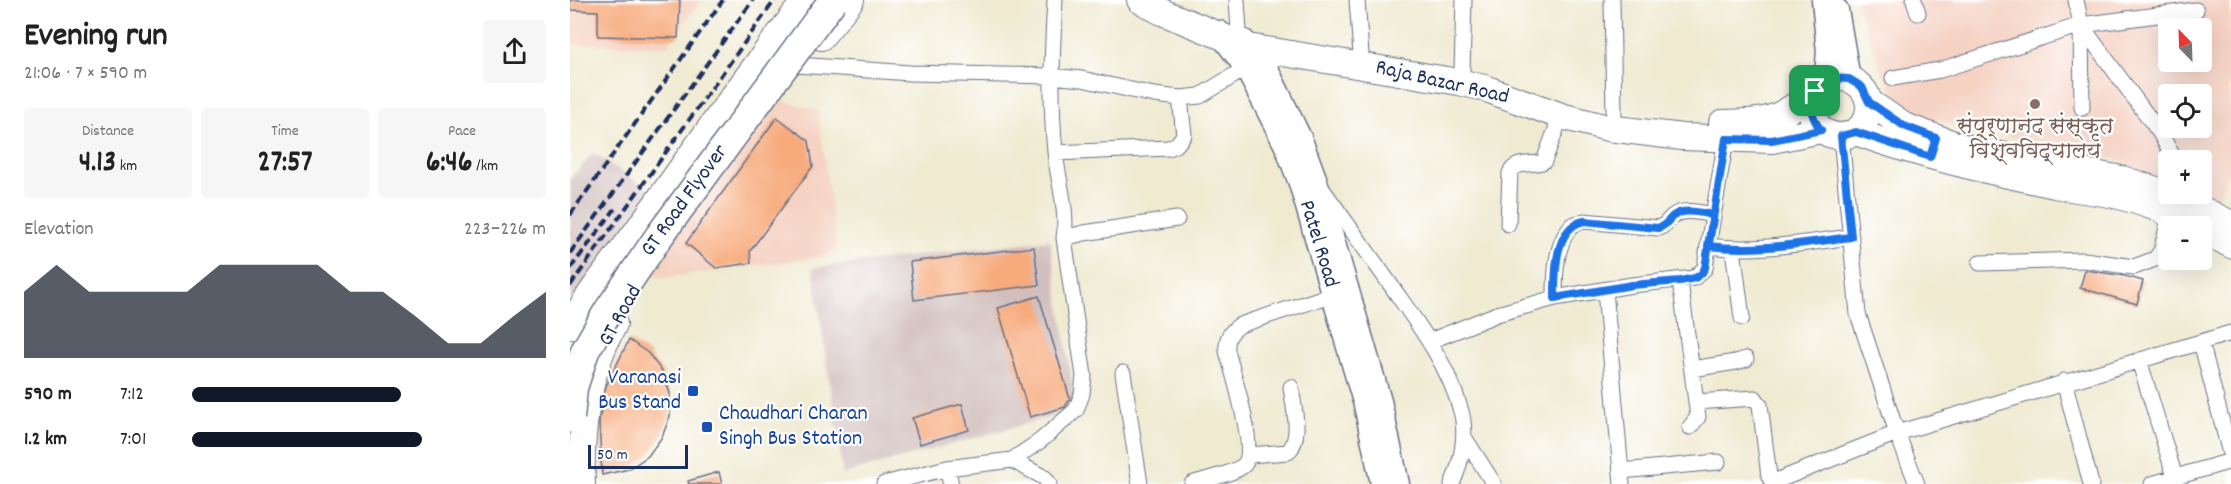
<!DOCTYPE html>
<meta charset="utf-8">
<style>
body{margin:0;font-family:Dekko,"Playpen Sans Deva",sans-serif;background:#f6f6f6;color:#222;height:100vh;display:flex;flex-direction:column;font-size:22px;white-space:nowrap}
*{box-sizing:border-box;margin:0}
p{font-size:20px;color:#767676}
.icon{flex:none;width:33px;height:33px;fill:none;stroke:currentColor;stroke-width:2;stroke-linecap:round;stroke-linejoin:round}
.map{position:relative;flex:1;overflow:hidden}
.panel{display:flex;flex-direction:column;background:#fff;width:570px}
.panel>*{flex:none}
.needle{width:39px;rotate:337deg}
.tools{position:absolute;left:1588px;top:18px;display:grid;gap:12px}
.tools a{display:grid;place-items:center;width:54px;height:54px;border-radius:6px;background:#fff;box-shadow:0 6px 24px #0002;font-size:30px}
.scale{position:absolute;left:18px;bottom:15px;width:100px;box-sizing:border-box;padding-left:6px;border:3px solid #1b2f5e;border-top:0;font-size:16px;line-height:21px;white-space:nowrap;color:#1b2f5e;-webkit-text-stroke:4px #fff;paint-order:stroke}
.pin{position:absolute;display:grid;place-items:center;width:51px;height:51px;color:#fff;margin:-26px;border-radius:12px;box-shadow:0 3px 9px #0006}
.round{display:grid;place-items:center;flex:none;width:63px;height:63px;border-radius:6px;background:#f6f6f6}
.headline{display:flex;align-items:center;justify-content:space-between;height:102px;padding:0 24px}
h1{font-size:33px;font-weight:700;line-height:45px}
.figures{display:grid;grid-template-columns:repeat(3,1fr);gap:9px;height:102px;padding:6px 24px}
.figures div{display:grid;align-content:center;border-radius:6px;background:#f6f6f6;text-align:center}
.figures b{font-size:30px;font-weight:700}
.figures small{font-size:16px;font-weight:400}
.figures p{font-size:16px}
.chart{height:168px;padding:12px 24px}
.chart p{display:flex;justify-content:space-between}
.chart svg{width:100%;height:108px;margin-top:6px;fill:#111827;opacity:.7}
ul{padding:0 24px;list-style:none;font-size:20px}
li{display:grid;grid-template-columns:96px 72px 1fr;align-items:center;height:45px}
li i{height:15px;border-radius:8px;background:#111827}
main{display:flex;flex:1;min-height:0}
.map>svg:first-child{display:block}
</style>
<main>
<section class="panel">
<div class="headline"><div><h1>Evening run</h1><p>21:06 · 7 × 590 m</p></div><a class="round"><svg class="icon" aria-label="share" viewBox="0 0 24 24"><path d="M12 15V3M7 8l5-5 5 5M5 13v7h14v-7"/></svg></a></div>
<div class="figures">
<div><p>Distance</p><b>4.13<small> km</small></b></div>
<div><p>Time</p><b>27:57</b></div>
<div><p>Pace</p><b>6:46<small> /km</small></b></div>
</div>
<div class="chart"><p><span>Elevation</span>223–226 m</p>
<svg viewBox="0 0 160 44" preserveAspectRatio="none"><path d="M0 44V17L10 6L20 17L30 17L40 17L50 17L60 6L70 6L80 6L90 6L100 17L110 17L120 27L130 38L140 38L150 27L160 17V44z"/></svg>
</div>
<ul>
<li><b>590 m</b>7:12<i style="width:59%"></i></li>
<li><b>1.2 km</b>7:01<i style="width:65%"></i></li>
</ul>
</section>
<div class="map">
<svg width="1661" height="484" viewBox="0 0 1661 484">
<rect width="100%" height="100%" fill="#fff"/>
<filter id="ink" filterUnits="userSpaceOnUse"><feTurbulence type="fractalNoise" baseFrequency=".0167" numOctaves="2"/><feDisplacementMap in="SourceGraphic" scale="12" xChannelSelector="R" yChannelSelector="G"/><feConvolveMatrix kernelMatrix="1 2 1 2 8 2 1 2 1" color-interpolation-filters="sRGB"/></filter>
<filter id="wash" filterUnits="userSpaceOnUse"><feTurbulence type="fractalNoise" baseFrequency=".008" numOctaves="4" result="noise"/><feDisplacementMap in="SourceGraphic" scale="24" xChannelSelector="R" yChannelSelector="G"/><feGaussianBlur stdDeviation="1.35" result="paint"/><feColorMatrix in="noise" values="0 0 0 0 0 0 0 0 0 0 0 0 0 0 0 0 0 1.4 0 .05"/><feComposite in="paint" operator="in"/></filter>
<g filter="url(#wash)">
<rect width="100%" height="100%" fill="#f0ead1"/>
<!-- built -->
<path fill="#f5d2c2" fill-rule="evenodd" d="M0,0H132L97,46L0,44Z
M1286,0H1661V167L1643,208L1615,194H1632V160H1599V185L1554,162L1336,113L1314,77ZM1599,28H1632V62H1599ZM1599,94H1632V128H1599Z
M206,99L248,110L266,246L265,251L250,257L93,278L75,273Z"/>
<!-- industrial -->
<path fill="#d1bfbd" d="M23,153L80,190L0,304V179Z
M480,240L506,410L273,474L243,268Z"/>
<g id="blocks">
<!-- building -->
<path fill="#f7ab7d" d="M0,0H110L108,38L28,36V11L0,10Z
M207,117L239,141L243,166L180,251L181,263L146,268L116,243Z
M464,247L469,285L344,300L340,262Z
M1515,270L1555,276L1573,281L1567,304L1510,288Z
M469,296L500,399L495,407L460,417L428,308Z
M59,340L78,353L92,371L100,393V416L92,437L78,456L59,469L32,475L29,421L32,404L36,386Z
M392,404L399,430L350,444L342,418Z
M149,472L152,484H119L118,481Z"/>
</g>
</g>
<g filter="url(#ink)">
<use href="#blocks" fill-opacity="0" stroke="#667086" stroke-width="1.5"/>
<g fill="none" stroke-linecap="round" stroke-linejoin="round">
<defs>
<path id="street" d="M485,0C482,52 480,99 485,152C488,181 498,209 494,238L514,233L607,219
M667,0L669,32
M787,0L791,54
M1042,0L1044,115
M1344,0L1348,13
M1506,0L1511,25L1512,108
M1511,25L1590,133L1605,160
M213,64L340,73L480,76L512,79L584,95L610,98L630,96L676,68L683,66
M892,71L894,0
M1323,78L1370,70L1511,25L1626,10
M1271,136L1288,314L1327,433L1347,484
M485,153L599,148L607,144L614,135L610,98
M753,190C776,222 798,253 820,284C847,323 877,362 890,408C898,431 892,462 882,484
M938,224L940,173C947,159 963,167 974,161L991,116
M1138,246L1156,139
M1163,249L1172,318
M1410,263L1514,260L1564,267L1585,259L1591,251L1602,208
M1110,281L1128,417L1120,427
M1035,290L1052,484
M985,298C985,274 985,244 1002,225L1014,221L1088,228C1096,226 1097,221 1103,216C1114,208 1131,213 1143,215
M860,341L927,314L985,298L1062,285L1124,278L1135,268L1138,246C1186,252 1234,243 1281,237
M1631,342L1661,457
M1569,360L1605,477
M1122,369L1166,362L1176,359
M553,373L570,484
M1494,381L1521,484
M1126,402L1185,398L1190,405L1199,476L1201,480L1206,481L1327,433L1661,333
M894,437L924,484
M679,455L718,452C733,437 723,406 721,387
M442,460L470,441L506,410L512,394L514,376L494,238
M377,468L381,484
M1051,471L1148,462
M314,484L377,468L442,460L475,478L479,484
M622,484C635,479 664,474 674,465C688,451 662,371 657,351C656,338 660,332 670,325L764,294
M1582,484L1661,461"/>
<path id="secondary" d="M1253,0L1258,52L1255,82
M1267,10L1279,79
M649,32L676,68L716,146L730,183L795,405L812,484
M674,41L694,63L731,140L745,178L810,401L828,484"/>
<path id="primary" d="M570,0L592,12L678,47L889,82L914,88L991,116L1038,128L1112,137L1202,140L1251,130
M251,37L281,0
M1241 107a29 29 0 1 1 58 0a29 29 0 1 1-58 0Z
M1299,102L1334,126L1389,146L1492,168L1552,179L1605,196L1661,224
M1152,123C1200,122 1207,121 1245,91
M1286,132C1351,156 1417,171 1485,185C1506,190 1528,191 1549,196C1572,202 1596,211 1617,221
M1632,229L1661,245
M0,326C21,288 50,256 74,221C127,147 179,72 236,0
M12,484C10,428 17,374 44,324"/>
<path id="highway" d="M0,476V484"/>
</defs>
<!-- street casing -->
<use href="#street" stroke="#667086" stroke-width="17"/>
<!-- secondary casing -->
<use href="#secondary" stroke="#667086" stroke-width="25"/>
<!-- primary casing -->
<use href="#primary" stroke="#667086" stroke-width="28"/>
<!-- highway casing -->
<use href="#highway" stroke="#667086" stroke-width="31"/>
<!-- street -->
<use href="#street" stroke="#fff" stroke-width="15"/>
<!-- secondary -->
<use href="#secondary" stroke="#fff" stroke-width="22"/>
<!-- primary -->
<use href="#primary" stroke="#fff" stroke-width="26"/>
<!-- highway -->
<use href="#highway" stroke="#fff" stroke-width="28"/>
<!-- rail -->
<path stroke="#1b2f5e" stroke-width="4" stroke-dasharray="9 4.5" stroke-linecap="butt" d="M0,215L153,0
M0,253L183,0
M0,269L45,209
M0,286L205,0"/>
<defs>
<path id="highway-bridge" d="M0,418L3,388L15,351L38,311L90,235L263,0"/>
</defs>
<!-- highway-bridge casing -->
<use href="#highway-bridge" stroke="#667086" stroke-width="31" stroke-linecap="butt"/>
<!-- highway-bridge -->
<use href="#highway-bridge" stroke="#fff" stroke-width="28"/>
</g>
</g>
<g fill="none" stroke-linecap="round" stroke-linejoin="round" filter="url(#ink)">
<defs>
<path id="route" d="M1245,91C1239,107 1241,117 1251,130L1202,140L1156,139L1135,268L1131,274L1125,278L1110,281L1062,285L985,298C985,274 984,227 1014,221L1088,228C1096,226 1097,221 1103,216C1114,208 1131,213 1143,215L1138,246C1186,252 1234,243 1281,237L1271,136L1286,132L1360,157L1366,138L1334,126L1299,102L1292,87L1279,79L1262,78L1255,82L1245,91"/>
</defs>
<!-- route casing -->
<use href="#route" stroke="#fff" stroke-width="12"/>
<!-- route -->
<use href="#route" stroke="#1a73e8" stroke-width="8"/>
</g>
<!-- markers -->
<circle fill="#8d6e63" stroke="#fff" stroke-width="2" cx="1465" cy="104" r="6"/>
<g fill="#1a4fb4" stroke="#fff" stroke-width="2">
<rect x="117" y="385" width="12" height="12" rx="3"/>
<rect x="131" y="421" width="12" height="12" rx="3"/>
</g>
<g text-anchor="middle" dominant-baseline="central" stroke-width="4.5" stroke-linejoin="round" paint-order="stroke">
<!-- street labels -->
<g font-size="22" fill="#1b2f5e" stroke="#fff">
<text transform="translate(872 83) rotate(13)">Raja Bazar Road</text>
<text transform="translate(115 201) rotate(-54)">GT Road Flyover</text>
<text transform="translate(748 244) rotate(73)">Patel Road</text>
<text transform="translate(51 316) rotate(-61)">GT Road</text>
</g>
<!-- education labels -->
<g font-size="22" fill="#785e54" stroke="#fff">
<text x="1465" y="127">संपूर्णानंद संस्कृत<tspan x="1465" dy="25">विश्वविद्यालय</tspan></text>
</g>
<!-- transit labels -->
<g font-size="22" fill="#164399" stroke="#fff" text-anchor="end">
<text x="111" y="378">Varanasi<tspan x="111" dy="25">Bus Stand</tspan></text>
<text x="149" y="414" text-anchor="start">Chaudhari Charan<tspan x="149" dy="25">Singh Bus Station</tspan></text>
</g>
</g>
</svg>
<div class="tools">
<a><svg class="needle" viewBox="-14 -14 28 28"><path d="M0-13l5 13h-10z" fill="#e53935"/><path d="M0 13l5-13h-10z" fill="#767676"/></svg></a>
<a><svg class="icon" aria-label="locate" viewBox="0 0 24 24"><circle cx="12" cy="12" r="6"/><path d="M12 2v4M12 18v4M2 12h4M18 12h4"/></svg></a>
<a>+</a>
<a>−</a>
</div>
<div class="scale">50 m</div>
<div class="pin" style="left:1245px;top:91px;background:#1e9e55"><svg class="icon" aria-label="arrive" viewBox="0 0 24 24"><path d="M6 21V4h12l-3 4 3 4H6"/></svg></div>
</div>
</main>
